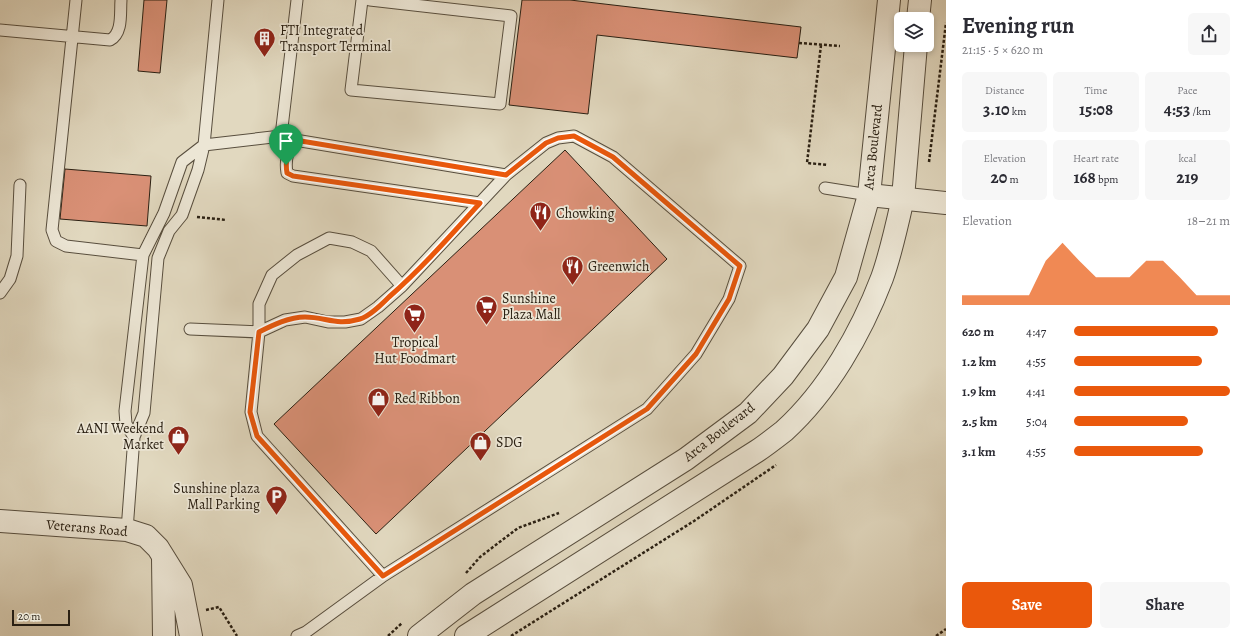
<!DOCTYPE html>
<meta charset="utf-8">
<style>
body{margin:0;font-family:Alegreya,serif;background:#f7f7f7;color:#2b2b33;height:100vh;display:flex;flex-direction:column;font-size:15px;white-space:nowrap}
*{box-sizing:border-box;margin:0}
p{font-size:13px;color:#7c7c81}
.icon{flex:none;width:22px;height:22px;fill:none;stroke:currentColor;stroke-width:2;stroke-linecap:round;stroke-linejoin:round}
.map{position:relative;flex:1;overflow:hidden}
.details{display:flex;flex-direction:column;background:#fff;width:300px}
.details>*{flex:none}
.tools{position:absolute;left:894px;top:12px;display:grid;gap:8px}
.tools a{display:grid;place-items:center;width:40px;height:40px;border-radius:6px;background:#fff;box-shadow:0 2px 6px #0003;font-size:20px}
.scale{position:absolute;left:12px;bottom:10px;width:58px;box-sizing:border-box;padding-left:4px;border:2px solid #2a2013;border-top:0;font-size:11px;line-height:14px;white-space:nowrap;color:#2a2013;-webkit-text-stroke:3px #ece6d5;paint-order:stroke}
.pin{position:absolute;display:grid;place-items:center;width:34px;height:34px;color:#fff;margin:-41px -17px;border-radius:50% 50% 50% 0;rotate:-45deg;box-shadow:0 0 4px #0007}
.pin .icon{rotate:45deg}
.round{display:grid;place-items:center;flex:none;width:42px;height:42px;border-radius:6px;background:#f7f7f7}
.headline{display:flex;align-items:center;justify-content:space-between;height:68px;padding:0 16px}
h1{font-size:22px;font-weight:700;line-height:30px}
.stats{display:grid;grid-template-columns:repeat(3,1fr);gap:6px;height:68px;padding:4px 16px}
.stats div{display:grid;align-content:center;border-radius:6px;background:#f7f7f7;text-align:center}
.stats b{font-size:17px;font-weight:700}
.stats small{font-size:11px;font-weight:400}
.stats p{font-size:11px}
.chart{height:112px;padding:8px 16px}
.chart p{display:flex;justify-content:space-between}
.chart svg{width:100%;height:72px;margin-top:4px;fill:#ea580c;opacity:.7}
.primary-button{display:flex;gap:8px;margin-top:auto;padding:8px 16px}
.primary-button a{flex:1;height:46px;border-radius:6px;background:#ea580c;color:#fff;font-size:16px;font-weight:700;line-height:46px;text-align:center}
.primary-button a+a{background:#f7f7f7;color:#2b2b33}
ul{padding:0 16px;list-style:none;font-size:13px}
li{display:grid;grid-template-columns:64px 48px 1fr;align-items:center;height:30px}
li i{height:10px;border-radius:5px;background:#ea580c}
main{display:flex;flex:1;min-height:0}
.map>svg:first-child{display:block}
</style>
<main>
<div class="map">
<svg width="946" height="636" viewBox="0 0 946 636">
<rect width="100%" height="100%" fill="#e1d8bf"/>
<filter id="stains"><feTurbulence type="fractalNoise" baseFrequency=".005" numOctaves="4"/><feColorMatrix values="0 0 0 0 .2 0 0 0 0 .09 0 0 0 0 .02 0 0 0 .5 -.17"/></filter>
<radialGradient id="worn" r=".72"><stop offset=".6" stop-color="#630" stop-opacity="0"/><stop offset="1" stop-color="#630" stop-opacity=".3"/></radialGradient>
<!-- building -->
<path fill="#d99076" stroke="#2a2013" d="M144,0H167L160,73L138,71Z
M522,0H570L801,27L797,58L597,35L588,114L509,105Z
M565,150L667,259L376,534L274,424Z
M65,169L151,176L147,226L60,219Z"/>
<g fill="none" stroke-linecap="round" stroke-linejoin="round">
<defs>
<path id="service" d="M76,0L52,230L56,241L66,246L143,255
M362,0L351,90L500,104L511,16L370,0
M0,30L110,40C123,33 120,13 121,0
M825,188L869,195
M480,203L293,176L287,173C285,161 287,143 301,141L506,175
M0,293L10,279L17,256L20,185
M190,329L259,332L285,320L305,317L328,322H345L361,319L378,307L402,286L506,175L546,143L558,138L574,136L613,157L740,266L729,299L696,354L647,409L383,576L306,632L297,636
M134,437L126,424L125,411L143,255L164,213L182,162L204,145L281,136L297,0
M127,530L134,437L144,413L158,258L169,231L182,215L198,170L204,145L218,0
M383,576L257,436L251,412L259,332V304L272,275L297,255L329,238L352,242L371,251L402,286"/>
<path id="minor" d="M869,195L946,203"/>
<path id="tertiary" d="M918,19L920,0
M0,521L127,530L146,536L158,548L181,585L191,636
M163,558L164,636
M419,636L473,594L686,459L748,413L783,376L818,329L846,277L869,195L889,0
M466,636L757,451C766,445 775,438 784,431C828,391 861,333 882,278C891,253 897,225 903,198L916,45"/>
</defs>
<!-- service casing -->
<use href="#service" stroke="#584e3e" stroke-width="13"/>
<!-- minor casing -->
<use href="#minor" stroke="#584e3e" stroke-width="24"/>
<!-- tertiary casing -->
<use href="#tertiary" stroke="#584e3e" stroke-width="24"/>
<!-- path -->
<path stroke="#2a2013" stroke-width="2.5" stroke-dasharray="3 2" stroke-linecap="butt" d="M799,43L840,46
M821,45L807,163L828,165
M929,162L946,23
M197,217L226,220
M466,573L480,557L518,528L559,513
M206,610L219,607L237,636
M388,636L402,623
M511,636L694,521L776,465
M936,636L946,629"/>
<!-- service -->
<use href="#service" stroke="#ece6d5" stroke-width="11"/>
<!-- minor -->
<use href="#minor" stroke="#ece6d5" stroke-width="22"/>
<!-- tertiary -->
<use href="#tertiary" stroke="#ece6d5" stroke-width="22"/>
</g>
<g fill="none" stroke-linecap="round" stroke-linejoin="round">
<defs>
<path id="route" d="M574,136L613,157L740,266L729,299L696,354L647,409L383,576L257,436L250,412L259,332C273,325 289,317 305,317C326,317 336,326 360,319C370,316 381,305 389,297C422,268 451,235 480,203L293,176L287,173C285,161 287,143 301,141L506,175L546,143L558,138Z"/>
</defs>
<!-- route casing -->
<use href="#route" stroke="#fff" stroke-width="8"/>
<!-- route -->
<use href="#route" stroke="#ea580c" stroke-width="5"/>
</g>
<!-- icons -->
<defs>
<symbol id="building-pin" viewBox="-11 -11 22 30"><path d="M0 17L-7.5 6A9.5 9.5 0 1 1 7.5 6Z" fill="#8f2418" stroke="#ece6d5"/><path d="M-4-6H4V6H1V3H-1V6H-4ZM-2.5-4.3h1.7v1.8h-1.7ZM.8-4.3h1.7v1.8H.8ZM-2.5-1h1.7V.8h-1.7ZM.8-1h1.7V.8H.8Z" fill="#fff"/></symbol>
<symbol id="restaurant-pin" viewBox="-11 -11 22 30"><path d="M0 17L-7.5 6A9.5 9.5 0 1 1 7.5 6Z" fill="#8f2418" stroke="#ece6d5"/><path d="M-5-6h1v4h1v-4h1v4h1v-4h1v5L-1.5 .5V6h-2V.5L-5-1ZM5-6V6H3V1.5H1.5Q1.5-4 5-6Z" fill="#fff"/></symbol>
<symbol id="supermarket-pin" viewBox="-11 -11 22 30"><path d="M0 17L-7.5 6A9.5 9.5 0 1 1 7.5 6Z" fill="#8f2418" stroke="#ece6d5"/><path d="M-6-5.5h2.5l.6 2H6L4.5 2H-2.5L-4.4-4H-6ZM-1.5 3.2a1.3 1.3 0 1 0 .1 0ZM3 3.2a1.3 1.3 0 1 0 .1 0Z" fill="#fff"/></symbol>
<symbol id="shop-pin" viewBox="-11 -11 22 30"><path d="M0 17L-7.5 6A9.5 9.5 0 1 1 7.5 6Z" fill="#8f2418" stroke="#ece6d5"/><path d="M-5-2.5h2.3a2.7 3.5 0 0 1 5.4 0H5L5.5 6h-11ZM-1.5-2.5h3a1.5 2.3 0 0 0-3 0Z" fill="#fff"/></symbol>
<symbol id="parking-pin" viewBox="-11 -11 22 30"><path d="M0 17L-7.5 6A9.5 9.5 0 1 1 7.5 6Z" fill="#8f2418" stroke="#ece6d5"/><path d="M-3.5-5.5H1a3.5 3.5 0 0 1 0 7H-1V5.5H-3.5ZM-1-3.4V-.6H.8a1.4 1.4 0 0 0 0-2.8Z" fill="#fff"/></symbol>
</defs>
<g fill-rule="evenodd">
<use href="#building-pin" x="252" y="26" width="25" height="34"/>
<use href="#restaurant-pin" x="528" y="200" width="25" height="34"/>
<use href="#restaurant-pin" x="560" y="254" width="25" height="34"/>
<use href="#supermarket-pin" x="474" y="294" width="25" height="34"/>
<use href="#supermarket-pin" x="402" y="302" width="25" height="34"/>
<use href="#shop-pin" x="366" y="386" width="25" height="34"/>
<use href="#shop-pin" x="166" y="424" width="25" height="34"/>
<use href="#shop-pin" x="468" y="430" width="25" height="34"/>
<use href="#parking-pin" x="264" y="484" width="25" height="34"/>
</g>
<g text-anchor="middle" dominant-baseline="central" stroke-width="3.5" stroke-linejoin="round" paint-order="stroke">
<!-- poi labels -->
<g font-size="14" fill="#2a2013" stroke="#ece6d5" text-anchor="start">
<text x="280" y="30">FTI Integrated<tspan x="280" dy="16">Transport Terminal</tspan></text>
<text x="556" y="213">Chowking</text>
<text x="588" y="266">Greenwich</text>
<text x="502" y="298">Sunshine<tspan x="502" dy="16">Plaza Mall</tspan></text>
<text x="415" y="342" text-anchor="middle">Tropical<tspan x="415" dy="16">Hut Foodmart</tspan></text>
<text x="394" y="398">Red Ribbon</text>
<text x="164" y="428" text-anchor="end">AANI Weekend<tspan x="164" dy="16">Market</tspan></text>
<text x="496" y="442">SDG</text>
<text x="260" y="488" text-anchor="end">Sunshine plaza<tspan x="260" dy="16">Mall Parking</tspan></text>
</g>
<!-- street labels -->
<g font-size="14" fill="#2a2013" stroke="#ece6d5">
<text transform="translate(873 147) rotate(-84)">Arca Boulevard</text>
<text transform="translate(719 432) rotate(-38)">Arca Boulevard</text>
<text transform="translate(87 528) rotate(5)">Veterans Road</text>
</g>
</g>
<rect width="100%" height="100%" filter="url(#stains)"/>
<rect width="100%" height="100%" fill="url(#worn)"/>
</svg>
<div class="tools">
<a><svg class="icon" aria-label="layers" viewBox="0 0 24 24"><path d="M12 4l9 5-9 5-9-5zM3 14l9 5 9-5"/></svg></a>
</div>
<div class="scale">20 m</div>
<div class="pin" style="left:286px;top:165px;background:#1e9e55"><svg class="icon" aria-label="arrive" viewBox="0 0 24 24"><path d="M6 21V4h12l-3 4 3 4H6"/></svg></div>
</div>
<section class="details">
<div class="headline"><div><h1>Evening run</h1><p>21:15 · 5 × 620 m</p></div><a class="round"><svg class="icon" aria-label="share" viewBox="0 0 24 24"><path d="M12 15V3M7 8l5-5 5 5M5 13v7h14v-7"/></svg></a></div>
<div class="stats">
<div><p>Distance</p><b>3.10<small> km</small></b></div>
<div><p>Time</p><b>15:08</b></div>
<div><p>Pace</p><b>4:53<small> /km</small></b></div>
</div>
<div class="stats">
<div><p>Elevation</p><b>20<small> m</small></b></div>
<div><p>Heart rate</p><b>168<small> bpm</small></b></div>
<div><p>kcal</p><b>219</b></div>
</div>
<div class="chart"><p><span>Elevation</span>18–21 m</p>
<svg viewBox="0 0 160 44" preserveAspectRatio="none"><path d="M0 44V38L10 38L20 38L30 38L40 38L50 17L60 6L70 17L80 27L90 27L100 27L110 17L120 17L130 27L140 38L150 38L160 38V44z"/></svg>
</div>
<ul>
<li><b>620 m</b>4:47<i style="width:92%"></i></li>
<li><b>1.2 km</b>4:55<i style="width:82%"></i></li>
<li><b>1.9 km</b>4:41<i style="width:100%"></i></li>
<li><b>2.5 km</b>5:04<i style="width:73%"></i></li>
<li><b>3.1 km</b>4:55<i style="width:83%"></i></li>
</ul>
<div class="primary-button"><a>Save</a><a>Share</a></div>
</section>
</main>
